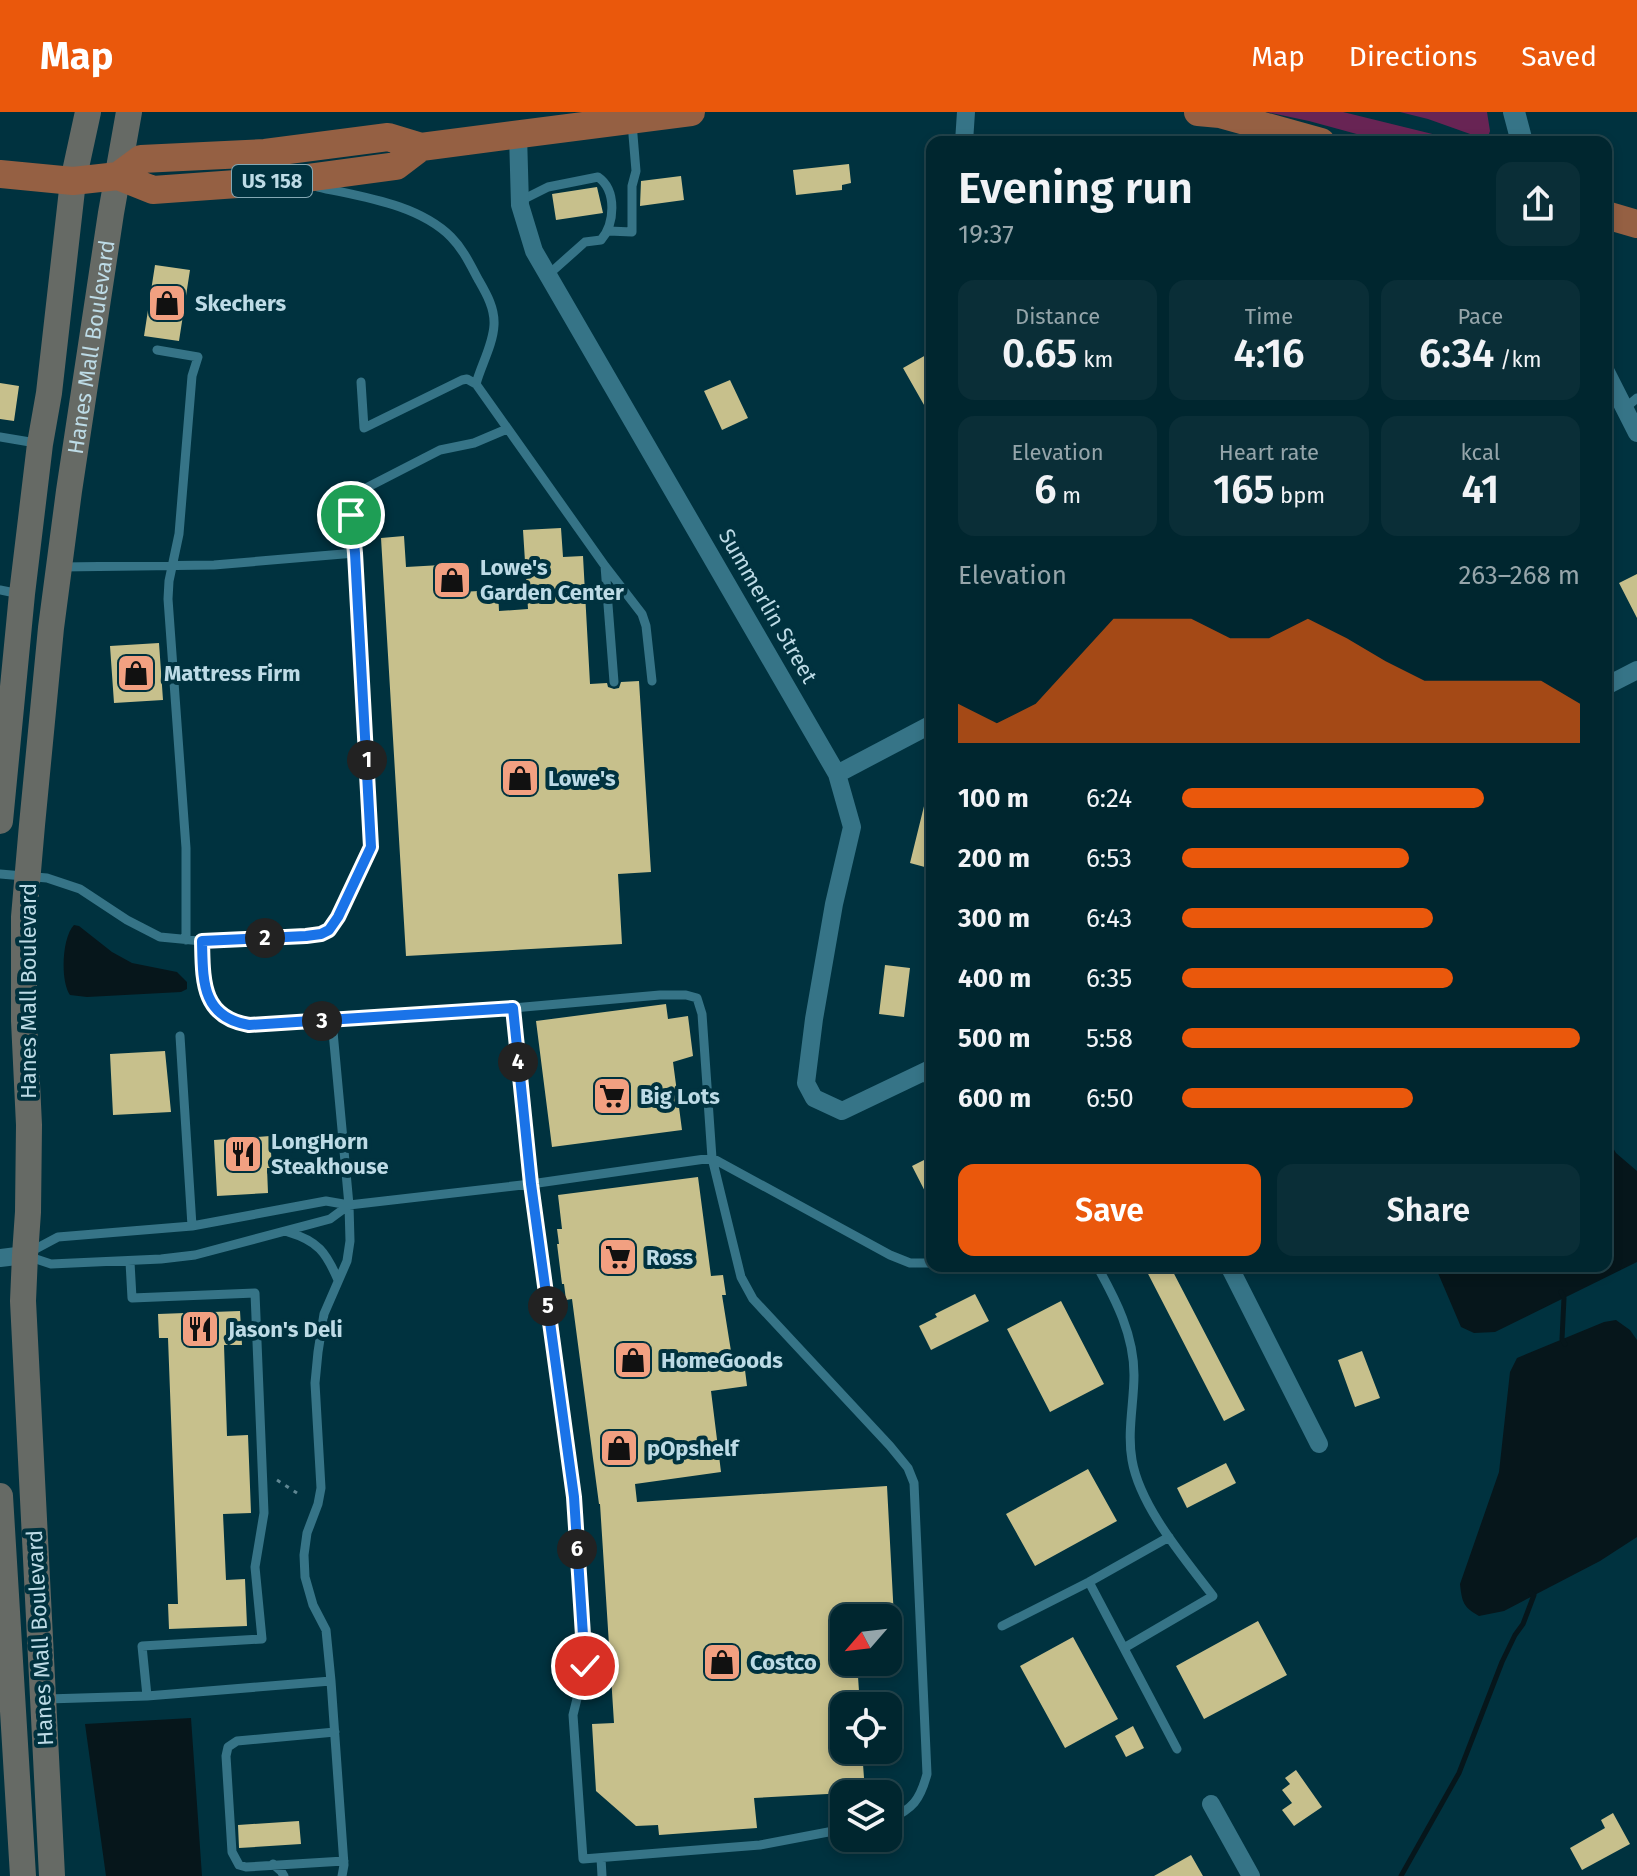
<!DOCTYPE html>
<meta charset="utf-8">
<style>
body{margin:0;font-family:"Fira Sans",sans-serif;background:#0a2e37;color:#f1f3f6;height:100vh;display:flex;flex-direction:column;font-size:30px;white-space:nowrap}
*{box-sizing:border-box;margin:0}
p{font-size:26px;color:#95a5aa}
.icon{flex:none;width:44px;height:44px;fill:none;stroke:currentColor;stroke-width:2;stroke-linecap:round;stroke-linejoin:round}
.map{position:relative;flex:1;overflow:hidden}
.panel{position:absolute;left:926px;top:24px;width:686px;height:1136px;display:flex;flex-direction:column;background:#00262f;border-radius:16px;box-shadow:0 4px 12px #0003,0 0 0 2px #22434b}
.panel>*{flex:none}
.needle{width:52px;rotate:242deg}
.buttons{position:absolute;left:830px;top:1492px;display:grid;gap:16px}
.buttons a{display:grid;place-items:center;width:72px;height:72px;border-radius:16px;background:#00262f;box-shadow:0 4px 12px #0003,0 0 0 2px #22434b;font-size:40px}
.pin{position:absolute;display:grid;place-items:center;width:68px;height:68px;color:#fff;margin:-34px;border:4px solid #fff;border-radius:50%;box-shadow:0 2px 8px #0007}
.km{position:absolute;width:40px;height:40px;margin:-20px;border-radius:50%;background:#222;color:#fff;font-size:22px;line-height:40px;text-align:center}
.round{display:grid;place-items:center;flex:none;width:84px;height:84px;border-radius:16px;background:#0a2e37}
.summary{display:flex;align-items:center;justify-content:space-between;height:136px;padding:0 32px}
h1{font-size:44px;font-weight:600;line-height:60px}
.stats{display:grid;grid-template-columns:repeat(3,1fr);gap:12px;height:136px;padding:8px 32px}
.stats div{display:grid;align-content:center;border-radius:16px;background:#0a2e37;text-align:center}
.stats b{font-size:40px;font-weight:600}
.stats small{font-size:22px;font-weight:400}
.stats p{font-size:22px}
.chart{height:224px;padding:16px 32px}
.chart p{display:flex;justify-content:space-between}
.chart svg{width:100%;height:144px;margin-top:8px;fill:#ea580c;opacity:.7}
.action{display:flex;gap:16px;margin-top:auto;padding:16px 32px}
.action a{flex:1;height:92px;border-radius:16px;background:#ea580c;color:#fff;font-size:32px;font-weight:600;line-height:92px;text-align:center}
.action a+a{background:#0a2e37;color:#f1f3f6}
ul{padding:0 32px;list-style:none;font-size:26px}
li{display:grid;grid-template-columns:128px 96px 1fr;align-items:center;height:60px}
li i{height:20px;border-radius:10px;background:#ea580c}
header{display:flex;align-items:center;gap:48px;box-sizing:border-box;height:112px;padding:0 40px;background:#ea580c;color:#fff}
header strong{font-size:38px}
nav{display:flex;gap:44px;margin-inline-start:auto;font-size:28px}
.map>svg:first-child{display:block}
</style>
<header>
<strong>Map</strong>
<nav><a>Map</a><a>Directions</a><a>Saved</a></nav>
</header>
<div class="map">
<svg width="1637" height="1764" viewBox="0 0 1637 1764">
<rect width="100%" height="100%" fill="#00323f"/>
<!-- green -->
<path fill="#682454" d="M1266,0H1343L1465,30H1386L1309,9Z
M1400,0H1487L1490,19L1487,28L1428,7Z"/>
<!-- water -->
<path fill="#06161b" d="M74,813L79,814L112,840L132,851L177,860L187,870V877L181,880L87,885L70,883C60,869 62,825 74,813Z
M1606,1024L1616,1041L1637,1059V1150L1495,1220L1474,1221L1461,1215L1435,1154H1606Z
M1616,1208L1630,1218L1637,1228V1425L1600,1449L1504,1499L1479,1504C1463,1495 1462,1490 1460,1472L1499,1360L1510,1260L1517,1246L1604,1210Z
M191,1606L202,1764H106L85,1612Z"/>
<g fill="none" stroke-linecap="round" stroke-linejoin="round">
<!-- stream -->
<path stroke="#06161b" stroke-width="5" d="M1561,1180L1564,1186L1562,1227L1565,1232
M1401,1764L1459,1661L1502,1550L1515,1523L1523,1512L1534,1483L1531,1481"/>
</g>
<!-- building -->
<path fill="#c7c08c" d="M849,52L851,71L842,73V78L796,83L793,58Z
M681,64L684,88L640,94L641,69Z
M597,75L603,101L556,108L552,82Z
M155,153L190,158L179,229L144,224Z
M926,243L932,253V307L903,256Z
M730,268L748,306L722,318L704,279Z
M0,271L19,274L14,309L0,307Z
M561,416L563,445L583,444L590,572L607,571L608,575L614,577L619,576L621,570L639,569L651,760L618,762L622,832L406,844L381,426L404,424L406,455L459,452L460,480L498,478L499,499L528,497L523,418Z
M1637,462V506L1619,471Z
M159,531L163,588L114,591L110,534Z
M927,682L932,683V757L910,751Z
M885,853L910,856L904,905L879,902Z
M666,892L668,907L688,904L693,944L673,950L682,1018L552,1035L536,909Z
M165,939L171,1000L113,1003L110,942Z
M270,1024L272,1056H267L268,1081L217,1084L214,1028Z
M932,1044V1093L912,1054Z
M698,1065L711,1164L723,1163L726,1183H722L734,1258H745L747,1274L711,1279L721,1360L635,1372L637,1390L887,1374L894,1506H844V1550H857L860,1594H844V1638H862L865,1680L754,1686L757,1716L659,1723L658,1713L636,1714L596,1679L592,1612L614,1611L600,1392H599L572,1187L566,1188L564,1172H562L557,1132H559L557,1117H562L558,1083Z
M1144,1154H1170L1245,1298L1224,1309Z
M975,1182L989,1209L931,1238L919,1214L937,1205L935,1202Z
M1061,1189L1104,1272L1050,1300L1007,1217Z
M240,1199L242,1233H224L227,1324L248,1323L251,1401L223,1402L226,1468L245,1467L247,1514L169,1517L168,1492H178L168,1226H159L158,1202Z
M1362,1239L1380,1286L1355,1295L1338,1248Z
M1226,1351L1236,1371L1187,1396L1177,1376Z
M1088,1357L1117,1409L1035,1454L1006,1402Z
M1258,1509L1287,1563L1204,1607L1176,1554Z
M1073,1525L1118,1607L1065,1636L1020,1554Z
M1133,1614L1144,1636L1126,1645L1115,1624Z
M1296,1658L1322,1695L1294,1714L1282,1698L1292,1691L1282,1678L1290,1672L1285,1666Z
M1613,1701L1630,1732L1582,1758L1570,1736L1605,1716L1601,1708Z
M299,1709L301,1732L239,1736L238,1713Z
M1191,1743L1203,1764H1154Z"/>
<g fill="none" stroke-linecap="round" stroke-linejoin="round">
<!-- path -->
<path stroke="#5f8793" stroke-width="3" stroke-dasharray="4 6" stroke-linecap="butt" d="M277,1368L297,1381"/>
<!-- service -->
<path stroke="#367487" stroke-width="9" d="M318,75C362,85 418,92 451,125C463,137 470,152 478,167C486,181 495,196 494,213C493,233 481,253 476,272
M520,89L548,75L598,65C617,78 615,112 601,128L585,130L548,163
M609,119L632,120V74L636,59L632,11
M157,238L198,245L192,264L179,422L169,469L168,487L186,736V828
M361,270L364,316L462,268L467,267L476,272L605,454L642,502L646,514L652,569
M1624,297L1637,286
M0,325L36,331
M355,441L351,403L356,390L368,375L440,338L474,331L507,317
M605,454L614,570
M0,478L20,482
M0,762L47,766L80,777L127,808L160,825L202,829L306,824L321,822L329,818L338,805L371,735L355,441L214,453L61,455
M202,829C203,868 201,905 249,913L513,896L660,883H686L697,886L702,902L712,1046L741,1165L753,1187L890,1334L908,1356L914,1371L927,1662C920,1688 913,1697 888,1708
M513,896L531,1072L574,1385L585,1554L573,1603L583,1747L760,1733L844,1717
M332,909L349,1093L350,1129L347,1149L324,1202L318,1240L315,1271L321,1376L318,1392L307,1421L304,1443L305,1465L313,1493L326,1518L331,1569L344,1753L342,1764
M180,924L192,1114
M924,961L932,977
M288,1120C318,1129 326,1140 338,1168
M28,1141L58,1125L192,1114L326,1089L349,1093L531,1072L712,1046L890,1143L910,1151H932
M27,1144L51,1152L161,1147L195,1143L330,1107L349,1093
M130,1150L132,1186L255,1181L264,1401L255,1455L262,1527L142,1534L147,1584
M1042,1154L1045,1156L1061,1154
M1097,1154C1116,1188 1134,1223 1134,1263C1134,1291 1127,1320 1132,1348C1140,1395 1185,1447 1213,1484L1124,1536
M1089,1470L1177,1637
M1002,1514L1089,1470L1169,1425
M47,1587L147,1584L331,1569
M335,1620L237,1629L228,1635L226,1644L232,1740L239,1753L246,1755L344,1749
M601,1746L602,1764
M273,1752L281,1759L284,1764"/>
<!-- minor -->
<path stroke="#367487" stroke-width="18" d="M518,23L520,93L534,139L837,662L852,715L834,792L814,907L806,971L814,986L842,999L932,956
M964,30L966,0
M1606,260L1637,321
M1606,574L1637,558
M837,662L932,612
M0,1146L25,1143
M1229,1154L1319,1332
M1211,1692L1251,1764"/>
<!-- tertiary -->
<path stroke="#367487" stroke-width="22" d="M1514,0L1522,30"/>
<!-- secondary -->
<g stroke="#666a65" stroke-width="26">
<path d="M0,709L22,482L40,332L49,281L73,69L88,0"/>
<path d="M0,1384L23,1764"/>
<path id="s1" d="M52,1764L23,1189L25,1143L28,1100L29,1013L24,909V805L32,713L51,516L69,379L111,101L129,0"/>
</g>
<!-- primary -->
<path stroke="#956043" stroke-width="28" d="M1198,0L1220,2L1321,30
M0,62L73,69L118,64L153,78L292,68L396,54L421,35
M118,64L141,47L265,41L388,25L421,35L691,0
M1606,103L1637,112"/>
</g>
<g fill="none" stroke-linecap="round" stroke-linejoin="round">
<defs>
<path id="route" d="M351,403L355,441L371,735L338,805L329,818L321,822L306,824L202,829C203,868 201,905 249,913L513,896L531,1072L574,1385L585,1554"/>
</defs>
<!-- route casing -->
<use href="#route" stroke="#fff" stroke-width="16"/>
<!-- route -->
<use href="#route" stroke="#1a73e8" stroke-width="10"/>
</g>
<!-- icons -->
<defs>
<symbol id="shop-square" viewBox="-11 -11 22 22"><rect x="-9" y="-9" width="18" height="18" rx="4" fill="#f2a081" stroke="#00323f"/><path d="M-5-2.5h2.3a2.7 3.5 0 0 1 5.4 0H5L5.5 6h-11ZM-1.5-2.5h3a1.5 2.3 0 0 0-3 0Z" fill="#111"/></symbol>
<symbol id="supermarket-square" viewBox="-11 -11 22 22"><rect x="-9" y="-9" width="18" height="18" rx="4" fill="#f2a081" stroke="#00323f"/><path d="M-6-5.5h2.5l.6 2H6L4.5 2H-2.5L-4.4-4H-6ZM-1.5 3.2a1.3 1.3 0 1 0 .1 0ZM3 3.2a1.3 1.3 0 1 0 .1 0Z" fill="#111"/></symbol>
<symbol id="restaurant-square" viewBox="-11 -11 22 22"><rect x="-9" y="-9" width="18" height="18" rx="4" fill="#f2a081" stroke="#00323f"/><path d="M-5-6h1v4h1v-4h1v4h1v-4h1v5L-1.5 .5V6h-2V.5L-5-1ZM5-6V6H3V1.5H1.5Q1.5-4 5-6Z" fill="#111"/></symbol>
</defs>
<g fill-rule="evenodd">
<use href="#shop-square" x="145" y="169" width="44" height="44"/>
<use href="#shop-square" x="430" y="446" width="44" height="44"/>
<use href="#shop-square" x="114" y="539" width="44" height="44"/>
<use href="#shop-square" x="498" y="644" width="44" height="44"/>
<use href="#supermarket-square" x="590" y="962" width="44" height="44"/>
<use href="#restaurant-square" x="221" y="1020" width="44" height="44"/>
<use href="#supermarket-square" x="596" y="1123" width="44" height="44"/>
<use href="#restaurant-square" x="178" y="1195" width="44" height="44"/>
<use href="#shop-square" x="611" y="1226" width="44" height="44"/>
<use href="#shop-square" x="597" y="1314" width="44" height="44"/>
<use href="#shop-square" x="700" y="1528" width="44" height="44"/>
</g>
<g text-anchor="middle" dominant-baseline="central" stroke-width="8" stroke-linejoin="round" paint-order="stroke">
<!-- shield labels -->
<rect fill="#00323f" stroke="#84a8b4" stroke-width="2" x="232" y="53" width="80" height="32" rx="6"/>
<g font-size="20" font-weight="bold" fill="#bddbe6">
<text x="272" y="69">US 158</text>
</g>
<!-- poi labels -->
<g font-size="22" font-weight="bold" fill="#bddbe6" stroke="#00323f" text-anchor="start">
<text x="195" y="191">Skechers</text>
<text x="480" y="455">Lowe's<tspan x="480" dy="25">Garden Center</tspan></text>
<text x="164" y="561">Mattress Firm</text>
<text x="548" y="666">Lowe's</text>
<text x="640" y="984">Big Lots</text>
<text x="271" y="1029">LongHorn<tspan x="271" dy="25">Steakhouse</tspan></text>
<text x="646" y="1145">Ross</text>
<text x="228" y="1217">Jason's Deli</text>
<text x="661" y="1248">HomeGoods</text>
<text x="647" y="1336">pOpshelf</text>
<text x="750" y="1550">Costco</text>
</g>
<!-- street labels -->
<g font-size="22" fill="#bddbe6" stroke="#00323f">
<text stroke="none"><textPath href="#s1" startOffset="1534">Hanes Mall Boulevard</textPath></text>
<text transform="translate(768 494) rotate(60)">Summerlin Street</text>
<text transform="translate(28 879) rotate(-90)">Hanes Mall Boulevard</text>
<text transform="translate(40 1526) rotate(-93)">Hanes Mall Boulevard</text>
</g>
</g>
</svg>
<div class="buttons">
<a><svg class="needle" viewBox="-14 -14 28 28"><path d="M0-13l5 13h-10z" fill="#e53935"/><path d="M0 13l5-13h-10z" fill="#95a5aa"/></svg></a>
<a><svg class="icon" aria-label="locate" viewBox="0 0 24 24"><circle cx="12" cy="12" r="6"/><path d="M12 2v4M12 18v4M2 12h4M18 12h4"/></svg></a>
<a><svg class="icon" aria-label="layers" viewBox="0 0 24 24"><path d="M12 4l9 5-9 5-9-5zM3 14l9 5 9-5"/></svg></a>
</div>
<div class="pin" style="left:351px;top:403px;background:#1e9e55"><svg class="icon" aria-label="arrive" viewBox="0 0 24 24"><path d="M6 21V4h12l-3 4 3 4H6"/></svg></div>
<div class="pin" style="left:585px;top:1554px;background:#d93025"><svg class="icon" aria-label="check" viewBox="0 0 24 24"><path d="M5 12l5 5 9-10"/></svg></div>
<b class="km" style="left:367px;top:648px">1</b>
<b class="km" style="left:265px;top:826px">2</b>
<b class="km" style="left:322px;top:909px">3</b>
<b class="km" style="left:518px;top:950px">4</b>
<b class="km" style="left:548px;top:1194px">5</b>
<b class="km" style="left:577px;top:1437px">6</b>
<section class="panel">
<div class="summary"><div><h1>Evening run</h1><p>19:37</p></div><a class="round"><svg class="icon" aria-label="share" viewBox="0 0 24 24"><path d="M12 15V3M7 8l5-5 5 5M5 13v7h14v-7"/></svg></a></div>
<div class="stats">
<div><p>Distance</p><b>0.65<small> km</small></b></div>
<div><p>Time</p><b>4:16</b></div>
<div><p>Pace</p><b>6:34<small> /km</small></b></div>
</div>
<div class="stats">
<div><p>Elevation</p><b>6<small> m</small></b></div>
<div><p>Heart rate</p><b>165<small> bpm</small></b></div>
<div><p>kcal</p><b>41</b></div>
</div>
<div class="chart"><p><span>Elevation</span>263–268 m</p>
<svg viewBox="0 0 160 44" preserveAspectRatio="none"><path d="M0 44V32L10 38L20 32L30 19L40 6L50 6L60 6L70 12L80 12L90 6L100 12L110 19L120 25L130 25L140 25L150 25L160 32V44z"/></svg>
</div>
<ul>
<li><b>100 m</b>6:24<i style="width:76%"></i></li>
<li><b>200 m</b>6:53<i style="width:57%"></i></li>
<li><b>300 m</b>6:43<i style="width:63%"></i></li>
<li><b>400 m</b>6:35<i style="width:68%"></i></li>
<li><b>500 m</b>5:58<i style="width:100%"></i></li>
<li><b>600 m</b>6:50<i style="width:58%"></i></li>
</ul>
<div class="action"><a>Save</a><a>Share</a></div>
</section>
</div>
